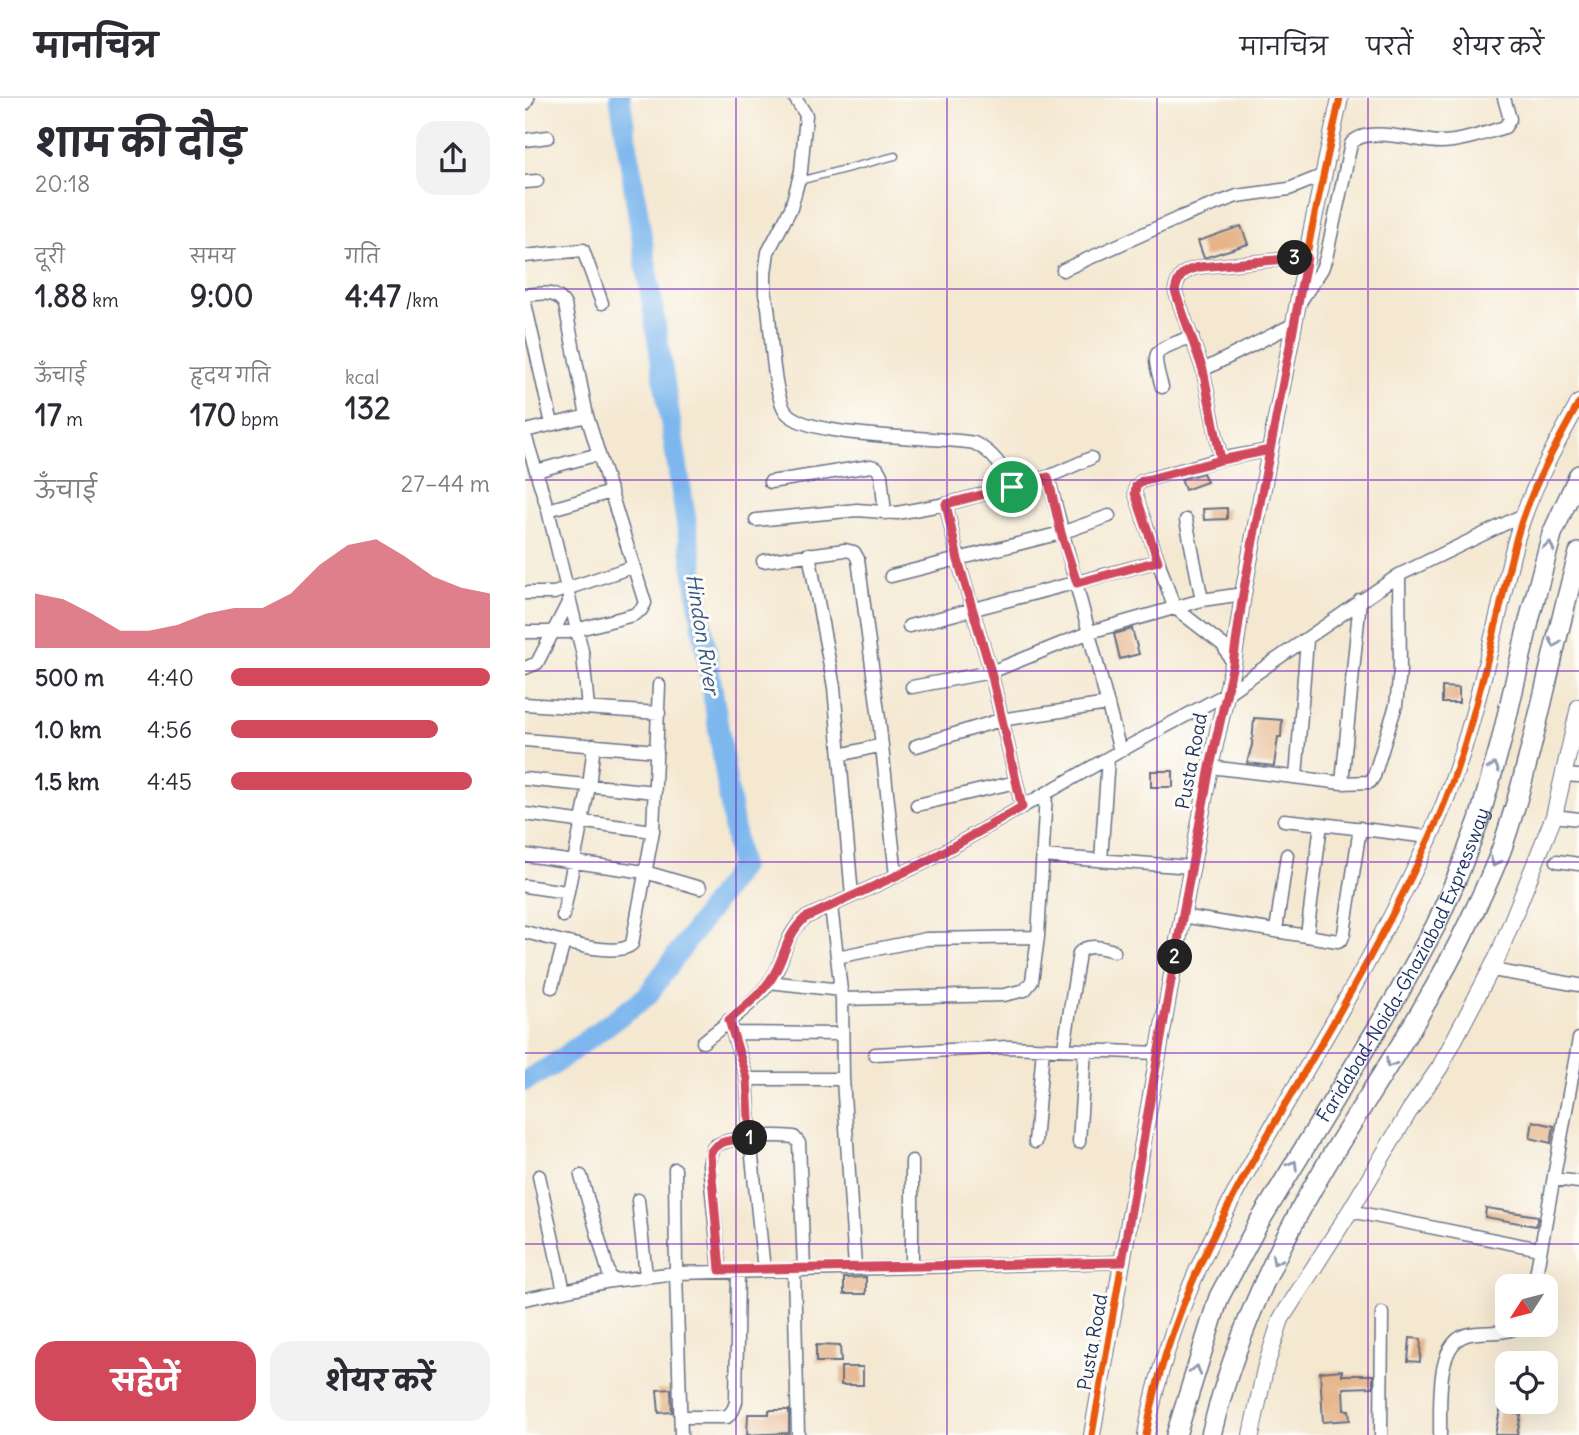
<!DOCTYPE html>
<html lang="hi">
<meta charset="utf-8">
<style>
body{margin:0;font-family:Delius,"Playpen Sans Deva",sans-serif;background:#f2f2f3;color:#2b2b33;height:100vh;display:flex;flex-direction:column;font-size:26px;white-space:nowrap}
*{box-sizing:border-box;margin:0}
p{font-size:23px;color:#7c7c81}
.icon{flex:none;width:38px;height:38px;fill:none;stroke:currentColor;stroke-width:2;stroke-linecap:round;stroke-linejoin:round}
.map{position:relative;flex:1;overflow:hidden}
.drawer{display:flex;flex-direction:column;background:#fff;width:525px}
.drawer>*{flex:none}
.needle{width:46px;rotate:234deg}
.tools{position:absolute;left:970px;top:1176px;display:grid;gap:14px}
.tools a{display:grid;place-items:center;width:63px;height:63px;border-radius:14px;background:#fff;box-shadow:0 7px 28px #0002;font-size:35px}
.pin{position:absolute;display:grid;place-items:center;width:60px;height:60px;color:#fff;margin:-30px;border:4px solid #fff;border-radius:50%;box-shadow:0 2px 7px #0007}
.km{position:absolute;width:35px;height:35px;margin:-18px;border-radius:50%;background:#222;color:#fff;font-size:19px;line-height:35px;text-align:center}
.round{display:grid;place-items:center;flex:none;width:74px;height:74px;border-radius:21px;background:#f2f2f3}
.overview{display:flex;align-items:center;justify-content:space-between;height:119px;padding:0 35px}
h1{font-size:38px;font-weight:700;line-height:52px}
.figures{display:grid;grid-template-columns:repeat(3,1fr);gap:10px;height:119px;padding:7px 35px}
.figures div{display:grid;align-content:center}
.figures b{font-size:30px;font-weight:700}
.figures small{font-size:19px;font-weight:400}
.figures p{font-size:19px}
.chart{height:196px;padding:14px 35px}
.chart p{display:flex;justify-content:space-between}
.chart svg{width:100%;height:126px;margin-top:7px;fill:#d1495b;opacity:.7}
.primary-button{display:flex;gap:14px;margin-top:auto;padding:14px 35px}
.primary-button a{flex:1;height:80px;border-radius:21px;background:#d1495b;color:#fff;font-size:28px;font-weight:700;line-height:80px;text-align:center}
.primary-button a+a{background:#f2f2f3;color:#2b2b33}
ul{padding:0 35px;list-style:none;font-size:23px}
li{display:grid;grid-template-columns:112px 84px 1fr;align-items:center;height:52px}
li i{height:18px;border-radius:9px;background:#d1495b}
header{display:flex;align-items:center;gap:42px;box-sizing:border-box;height:98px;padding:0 35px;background:#fff;border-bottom:2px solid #e1e1e2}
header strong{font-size:33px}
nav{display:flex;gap:38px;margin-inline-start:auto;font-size:24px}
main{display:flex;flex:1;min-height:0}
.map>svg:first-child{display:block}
</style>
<header>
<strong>मानचित्र</strong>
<nav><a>मानचित्र</a><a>परतें</a><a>शेयर करें</a></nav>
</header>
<main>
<section class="drawer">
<div class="overview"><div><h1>शाम की दौड़</h1><p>20:18</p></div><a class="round"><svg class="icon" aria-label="share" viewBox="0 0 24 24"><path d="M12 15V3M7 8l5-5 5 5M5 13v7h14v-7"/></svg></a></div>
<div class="figures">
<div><p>दूरी</p><b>1.88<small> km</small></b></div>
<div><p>समय</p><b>9:00</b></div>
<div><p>गति</p><b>4:47<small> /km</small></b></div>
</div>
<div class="figures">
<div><p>ऊँचाई</p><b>17<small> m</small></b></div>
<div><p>हृदय गति</p><b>170<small> bpm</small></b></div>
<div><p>kcal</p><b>132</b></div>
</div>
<div class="chart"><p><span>ऊँचाई</span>27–44 m</p>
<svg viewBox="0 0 160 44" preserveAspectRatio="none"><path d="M0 44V25L10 27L20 32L30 38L40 38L50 36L60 32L70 30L80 30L90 25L100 15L110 8L120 6L130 12L140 19L150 23L160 25V44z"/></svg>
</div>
<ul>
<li><b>500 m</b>4:40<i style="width:100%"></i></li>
<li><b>1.0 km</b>4:56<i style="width:80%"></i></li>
<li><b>1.5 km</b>4:45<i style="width:93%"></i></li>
</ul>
<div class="primary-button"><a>सहेजें</a><a>शेयर करें</a></div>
</section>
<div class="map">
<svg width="1054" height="1337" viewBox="0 0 1054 1337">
<rect width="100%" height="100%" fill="#fdfcf7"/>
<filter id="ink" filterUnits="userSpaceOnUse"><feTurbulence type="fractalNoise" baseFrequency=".0143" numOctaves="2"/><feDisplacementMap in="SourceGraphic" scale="14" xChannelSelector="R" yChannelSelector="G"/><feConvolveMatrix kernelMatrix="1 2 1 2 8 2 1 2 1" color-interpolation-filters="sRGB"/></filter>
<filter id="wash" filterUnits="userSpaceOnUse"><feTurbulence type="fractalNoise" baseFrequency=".00686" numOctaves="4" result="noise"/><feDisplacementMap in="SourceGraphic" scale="28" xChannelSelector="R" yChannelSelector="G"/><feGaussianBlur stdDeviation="1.57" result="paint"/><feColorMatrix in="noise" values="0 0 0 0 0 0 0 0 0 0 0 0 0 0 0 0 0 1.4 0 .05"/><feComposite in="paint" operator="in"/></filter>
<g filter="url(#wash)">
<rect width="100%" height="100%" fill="#f4e8d1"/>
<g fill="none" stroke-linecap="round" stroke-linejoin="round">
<!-- river -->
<path stroke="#7db7ee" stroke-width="21" d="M0,983L26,968L122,898L215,769L95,0"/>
</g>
<g id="blocks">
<!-- building -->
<path fill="#e5b489" d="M716,128L723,146L679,160L673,143Z
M678,375L682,384L660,392L656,381Z
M702,410V421L679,422L678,411Z
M607,531L614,556L595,561L589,536Z
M917,589L934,590V605H917Z
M729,620L757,622L756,639H753L749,668L722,665L727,647Z
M626,673H648V689H626Z
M1008,1023L1029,1028L1026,1045L1005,1040Z
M961,1110L1013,1118L1011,1128L960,1119Z
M341,1179V1196H319V1180Z
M885,1240L896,1241L895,1264L883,1263Z
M291,1247L315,1248L316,1264H291Z
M316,1269H338V1287H316Z
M817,1272V1277H848V1289L818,1290L819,1312H824L825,1322L798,1324L795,1274Z
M146,1291L147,1314L134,1315L132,1292Z
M244,1312H264V1335L222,1337L223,1316H244Z
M975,1312L996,1317L992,1337H970Z"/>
</g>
</g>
<g filter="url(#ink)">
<use href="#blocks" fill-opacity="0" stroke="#677086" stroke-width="2"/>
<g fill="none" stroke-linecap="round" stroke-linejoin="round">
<defs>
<path id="service" d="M274,83L370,58"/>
<path id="minor" d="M270,0L281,17L276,73L266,110L243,154L240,175V196L243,209C246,232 248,297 261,314C282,341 411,338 449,345C468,354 478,369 487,389
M0,6L3,0
M0,42L23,39
M0,84L12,83
M0,158L58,152L77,205
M538,172L656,119L712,98L764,91L799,77
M0,197C16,196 31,191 40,207L62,318L120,505L116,512L108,517L43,534H0
M775,204L797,171L801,160L826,46C841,26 892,44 915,44C936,44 960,35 980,29L985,21L979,0
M0,205L27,326
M678,272L769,226
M637,289C625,247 629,255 667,238
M0,333L62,318
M0,337L23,412L58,557L63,610
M696,361L678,272L650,193C653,177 660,172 675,169L782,159
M11,373L74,356
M523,379L595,653
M245,384L346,368L352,370L356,377L360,415
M421,406L433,462L466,574L497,709
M23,412L86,394
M231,422L332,412L372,415L421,406L523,379L566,360
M661,422L677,502
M284,456L309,589L327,798
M238,463L320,452L329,454L333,461L354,621L371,778
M366,478L536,435L584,418
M0,495H29L107,469
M384,528L633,463
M708,566L698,547L649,509L610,395L611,388L617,383L696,361L745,352
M0,570L12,565L44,503
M387,589L466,574L565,534L677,502L718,496
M0,606L134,615
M0,642L132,653
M391,648L475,622L583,606
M315,657L357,647
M685,669L817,685L845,684L849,678L871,607L875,573L874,477
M1038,677L1054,678
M771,679L782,542
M0,681L130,694
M817,685L835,502
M392,707L491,684
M0,716L128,733
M1029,718L1054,721
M759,722L796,726L782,837
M796,726L904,739
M0,757L120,774L175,790
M517,758L667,769
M576,762L583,660
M1032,763L1054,766
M0,788L41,794
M306,808L317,901L318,981L330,1170
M38,818L64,688L69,647
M657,818L813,843L817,841L819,835L835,730
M751,832L762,757
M0,834C22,839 91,862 107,846L128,733L134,587
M312,859L401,841L513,839
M967,872L1054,887
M244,884L316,892
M27,889L39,844
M317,901L479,897L500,892L507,883L513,839L521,695
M204,922L222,981L225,1040L239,1172
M209,935L316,936
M178,944C200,926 236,901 250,876C261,855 260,837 280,820L399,765L595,653L701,596L874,477L998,417
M539,950L554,855C563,845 577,850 589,853
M350,956L483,949L633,955
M222,981H318
M510,1044L518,951
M554,1044L560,952
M150,1071L151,1175L156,1337
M14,1078L39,1193
M56,1078L86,1183
M1029,1081L1054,1084
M113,1102L121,1178
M825,1113L1015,1151
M387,1168V1063
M269,1171L273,1337
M195,1172L184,1066L188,1049C205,1038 248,1037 269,1039L274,1045L279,1171
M1009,1188L1054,941
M0,1201L86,1183L151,1175L597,1164
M156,1319H202L208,1312L211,1304L213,1173
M856,1337L857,1215
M915,1337C916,1309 909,1242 945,1236C964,1233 980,1237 997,1227"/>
<path id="tertiary" d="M567,1337L652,848L685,669L708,566L718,496L787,130L815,0
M621,1337C647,1185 731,1058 807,927C846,859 884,789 915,716C942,651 958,579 975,510C982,479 988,446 999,417C1013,378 1034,341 1054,305
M726,1337L740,1271L756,1221L825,1113L885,1012L915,969L973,858L1029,718L1054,609"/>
<g id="primary">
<path id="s1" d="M651,1337L694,1199L733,1126L872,898L911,827L933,777L954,722L976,644L1005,519L1027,436L1054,377"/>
<path d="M686,1337C710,1238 754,1144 807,1057C854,980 905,906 944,824C956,799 969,773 978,747C1010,652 1026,552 1054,455"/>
</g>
</defs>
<!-- service casing -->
<use href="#service" stroke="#677086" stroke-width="9"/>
<!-- minor casing -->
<use href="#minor" stroke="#677086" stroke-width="15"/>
<!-- tertiary casing -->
<use href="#tertiary" stroke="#677086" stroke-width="18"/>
<!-- primary casing -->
<use href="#primary" stroke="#677086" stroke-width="22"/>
<!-- service -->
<use href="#service" stroke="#fff" stroke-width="6"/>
<!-- minor -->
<use href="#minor" stroke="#fff" stroke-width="12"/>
<!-- tertiary -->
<use href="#tertiary" stroke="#fff" stroke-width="16"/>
<!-- primary -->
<use href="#primary" stroke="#fff" stroke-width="19"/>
<defs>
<path id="cycleway" d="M567,1337L652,848L685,669L708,566L718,496L787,130L815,0
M621,1337C647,1185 731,1058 807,927C846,859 884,789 915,716C942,651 958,579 975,510C982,479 988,446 999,417C1013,378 1034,341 1054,305"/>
</defs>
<!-- cycleway casing -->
<use href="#cycleway" stroke="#fdfcf7" stroke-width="11"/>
<!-- cycleway -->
<use href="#cycleway" stroke="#e8590c" stroke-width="7"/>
</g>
<!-- one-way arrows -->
<defs><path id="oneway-chevron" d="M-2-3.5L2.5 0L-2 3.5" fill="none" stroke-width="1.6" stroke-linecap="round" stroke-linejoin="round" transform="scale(1.75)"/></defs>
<g stroke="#8d97ae">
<use href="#oneway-chevron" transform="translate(1024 448) rotate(-75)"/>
<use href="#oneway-chevron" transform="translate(1030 545) rotate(103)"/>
<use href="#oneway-chevron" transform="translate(969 669) rotate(-74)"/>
<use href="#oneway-chevron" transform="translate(970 764) rotate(114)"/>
<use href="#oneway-chevron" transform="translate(865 965) rotate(122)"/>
<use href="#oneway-chevron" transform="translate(768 1067) rotate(-59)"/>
<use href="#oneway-chevron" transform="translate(751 1162) rotate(118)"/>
<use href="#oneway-chevron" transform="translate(671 1272) rotate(-72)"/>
</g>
</g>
<g fill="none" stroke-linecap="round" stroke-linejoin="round" filter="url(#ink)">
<defs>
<path id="route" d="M487,389L421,406L433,462L466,574L497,709L399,765L280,820C260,838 261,857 248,878C238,895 219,909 204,922L222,981L225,1040C211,1042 191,1041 185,1056L195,1172L597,1164L652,848L685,669L708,566L718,496L745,352L696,362L678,272L650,193C653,177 660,172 675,169L782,159L745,352L696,362L617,383L611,388L610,395L633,463L552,485L536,435L523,379L487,389"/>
</defs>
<!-- route casing -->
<use href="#route" stroke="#fff" stroke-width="14"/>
<!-- route -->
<use href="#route" stroke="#d1495b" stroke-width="9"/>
</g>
<!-- grid -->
<path fill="none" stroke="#7b2cbf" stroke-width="2" stroke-opacity="0.55" d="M211,0V1337M422,0V1337M632,0V1337M843,0V1337M0,191H1054M0,382H1054M0,573H1054M0,764H1054M0,955H1054M0,1146H1054"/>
<g text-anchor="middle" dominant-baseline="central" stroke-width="6" stroke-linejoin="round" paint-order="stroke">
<!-- street labels -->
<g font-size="19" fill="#1b2f5e" stroke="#fdfcf7">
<text transform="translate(666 663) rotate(-79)">Pusta Road</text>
<text stroke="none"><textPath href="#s1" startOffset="525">Faridabad-Noida-Ghaziabad Expressway</textPath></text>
<text transform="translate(567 1244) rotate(-80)">Pusta Road</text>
</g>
<!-- water labels -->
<g font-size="21" font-style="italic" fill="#385889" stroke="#fdfcf7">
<text transform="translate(178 536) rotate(81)">Hindon River</text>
</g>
</g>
</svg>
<div class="tools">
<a><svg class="needle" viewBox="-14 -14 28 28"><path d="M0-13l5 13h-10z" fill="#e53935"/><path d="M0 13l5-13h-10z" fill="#7c7c81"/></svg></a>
<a><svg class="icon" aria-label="locate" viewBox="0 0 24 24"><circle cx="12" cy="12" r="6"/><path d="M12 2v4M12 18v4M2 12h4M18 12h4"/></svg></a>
</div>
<div class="pin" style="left:487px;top:389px;background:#1e9e55"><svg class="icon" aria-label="arrive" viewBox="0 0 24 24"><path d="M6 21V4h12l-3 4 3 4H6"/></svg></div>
<b class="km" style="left:225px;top:1040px">1</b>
<b class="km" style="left:650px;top:859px">2</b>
<b class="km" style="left:770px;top:160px">3</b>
</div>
</main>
